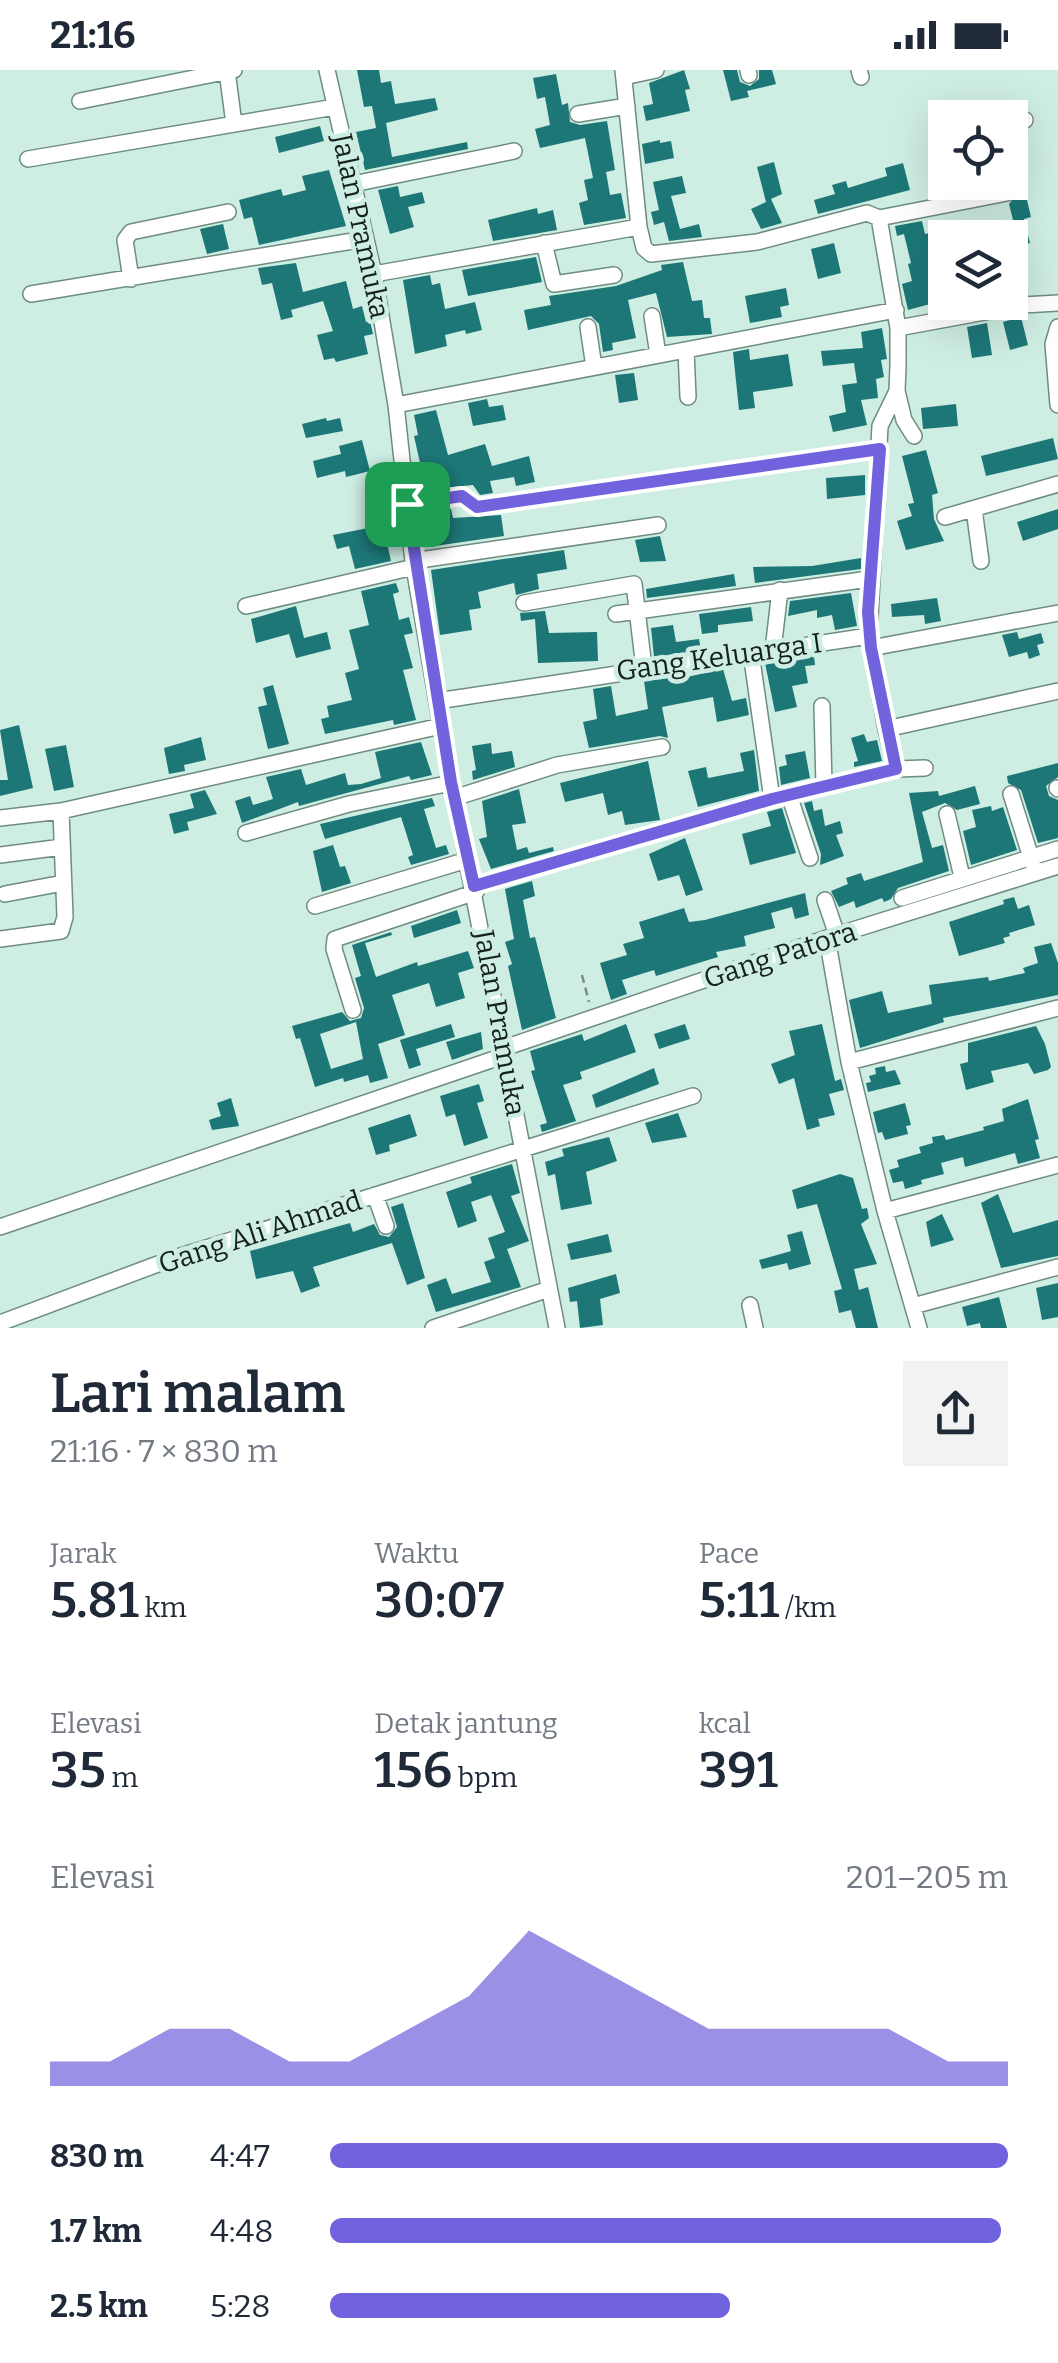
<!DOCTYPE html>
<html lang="id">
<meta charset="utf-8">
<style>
body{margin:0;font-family:Bitter,serif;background:#f2f2f3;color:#1f2937;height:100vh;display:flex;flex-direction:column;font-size:38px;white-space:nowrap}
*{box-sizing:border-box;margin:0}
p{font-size:32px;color:#747a83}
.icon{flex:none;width:55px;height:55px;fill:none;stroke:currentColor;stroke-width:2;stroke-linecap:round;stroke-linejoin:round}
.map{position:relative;height:1258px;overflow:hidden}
.sheet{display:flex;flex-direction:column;background:#fff;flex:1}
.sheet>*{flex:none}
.fabs{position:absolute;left:928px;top:30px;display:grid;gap:20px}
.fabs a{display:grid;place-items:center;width:100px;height:100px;border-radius:0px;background:#fff;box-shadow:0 10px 40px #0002;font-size:50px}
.pin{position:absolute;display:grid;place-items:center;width:85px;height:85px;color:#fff;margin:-42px;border-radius:20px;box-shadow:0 5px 15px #0006}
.round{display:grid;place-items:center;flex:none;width:105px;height:105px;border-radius:0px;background:#f2f2f3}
.head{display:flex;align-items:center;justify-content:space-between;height:170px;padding:0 50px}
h1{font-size:55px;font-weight:600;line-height:75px}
.metrics{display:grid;grid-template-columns:repeat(3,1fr);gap:15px;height:170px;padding:10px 50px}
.metrics div{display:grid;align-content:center}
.metrics b{font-size:50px;font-weight:600}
.metrics small{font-size:28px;font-weight:400}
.metrics p{font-size:28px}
.chart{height:280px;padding:20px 50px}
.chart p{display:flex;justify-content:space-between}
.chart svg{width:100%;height:180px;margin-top:10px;fill:#7063dd;opacity:.7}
ul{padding:0 50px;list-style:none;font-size:32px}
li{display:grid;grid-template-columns:160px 120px 1fr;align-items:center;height:75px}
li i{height:25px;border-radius:12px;background:#7063dd}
.status{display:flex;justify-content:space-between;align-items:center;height:70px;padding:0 50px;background:#fff;direction:ltr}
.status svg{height:28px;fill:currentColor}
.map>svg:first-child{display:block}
</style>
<div class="status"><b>21:16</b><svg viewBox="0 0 49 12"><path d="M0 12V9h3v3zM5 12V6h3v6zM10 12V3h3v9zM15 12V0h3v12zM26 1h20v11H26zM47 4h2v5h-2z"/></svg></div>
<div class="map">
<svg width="1058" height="1258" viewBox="0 0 1058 1258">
<rect width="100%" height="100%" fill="#ceede3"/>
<!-- building -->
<path fill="#1d7777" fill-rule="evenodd" d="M357,0H379L381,13L391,11L395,34L435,28L438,40L386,53L392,87L467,72L468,79L365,100L356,62L376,58L372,36L364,37Z
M684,0L690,19L685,20L690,41L646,51L643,36L653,34L649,13Z
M723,0H737L740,12L750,16L759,9V0H772L776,14L747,21L749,27L731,31Z
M556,4L562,35L568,33L570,52L580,55L607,51L615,100L606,102L610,125L621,123L626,148L584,155L579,133L588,130L584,110L593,108L585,68L540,78L535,59L550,55L545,27L537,29L533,8Z
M320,56L324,71L279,83L275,67Z
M660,70V73L671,71L674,88L645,94L642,74Z
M774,92L782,124L771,129L782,153L761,159L751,139L766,132L757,97Z
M903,93L910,120L818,144L814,130L835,124L832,115L846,111L848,118L887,106L885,98Z
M1019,96L1031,147L1024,149L1030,173L1010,178V168H1003L1001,158L1014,154L1009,134L1018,122L1010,112V98Z
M329,100L346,156L259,175L252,147L244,149L239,130L281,119L283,126L306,120L302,106Z
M682,106L686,123L671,126L680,159L699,154L702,167L669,171L664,152L654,155L651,142L659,140L653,112Z
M398,116L400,127L422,122L425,133L408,137L414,157L390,164L378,120Z
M537,138L538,144L553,140L557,160L493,171L488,150Z
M922,151L925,164L930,163L936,187L940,186L944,200L937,202L945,230L908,240L902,214L912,211L908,194L911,193L904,164L897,166L895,156Z
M223,154L229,179L207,184L200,159Z
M834,173L841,203L818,209L811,179Z
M536,187L542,212L468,226L462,200Z
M683,192L692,231L702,230L704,248H710L712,264L667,267L656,223L628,230L636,268L612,273L613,280L603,282L599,254L591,246L528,260L524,240L551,235L549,226L616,216L662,200L661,195Z
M296,193L303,222L346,211L353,239L362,236L366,252L370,251L373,264L364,266L368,284L336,292L334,288L324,290L317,265L333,261L323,231L291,240L293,247L281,250L272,213L262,215L258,198Z
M430,205L432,215L440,213L445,239L475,232L482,260L466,264L465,260L445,265L447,276L415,284L403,210Z
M786,218L789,235L780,237L782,247L750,253L745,226Z
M1021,247L1028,275L1010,280L1003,252Z
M987,253L992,285L972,288L967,257Z
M882,258L887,289L881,290L884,307L876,309L878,328L861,330L867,355L833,362L829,346L846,342L842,315L857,313L854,293L823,296L821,281L863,278L861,262Z
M749,279L750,290L788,284L793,316L753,322L755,338L739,340L733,282Z
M634,303L638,330L619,333L615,305Z
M487,329L489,337L503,335L506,350L473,356L468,333Z
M956,334L958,356L923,359L921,338Z
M436,340L448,385L485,374L492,396L529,386L535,412L516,416L514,407L490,411L493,423L480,425L473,415L422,420L415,395L420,393L414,366L418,365L414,345Z
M326,348L327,351L340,348L343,361L306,368L302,354Z
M1053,368L1058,389L986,406L981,386Z
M362,370L370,401L346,407L345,401L317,408L313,391L341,384L339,376Z
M926,380L938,423L932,425L934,449L944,471L906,480L897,451L912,446L908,434L914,433L902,386Z
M865,405V425L827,429L826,408Z
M451,439L453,448L501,445L504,466L428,477L421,443Z
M1058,439V459L1023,471L1017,452Z
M383,455L391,491L355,499L349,476L337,479L333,465Z
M660,466L666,491L640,492L635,470Z
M564,480L567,499L537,504L539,519L516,525L514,513L478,522L481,538L469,540L472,560L440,565L431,500Z
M861,488V499L755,513L753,497L812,496Z
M734,504L736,516L647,528L646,519Z
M396,513L399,522L393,524L399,550L409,547L413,563L404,565L413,598L403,600L416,650L394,655L393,650L325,664L321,649L329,647L327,636L352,630L345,603L359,599L349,560L369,555L361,521Z
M851,523L857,556L835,560L832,545L817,548V540L788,546L790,531Z
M937,528L941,551L925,554L924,545L892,547L891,534Z
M296,536L304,568L327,562L331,579L296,588L289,564L256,573L251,549Z
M751,537L753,551L718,555V562L702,564L699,544Z
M545,541L549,563L597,562L598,591L538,593L535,549L521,551L520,543Z
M673,555L676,572L699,569L701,580L654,587L651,558Z
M1017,562L1019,569L1041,563L1044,573L1037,575L1040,585L1029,589L1027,582L1009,587L1002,565Z
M814,586L815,595L805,596L808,613L792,616L797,637L775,642L765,593Z
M723,599L732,631L746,628L749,645L717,652L713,627L662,637L668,668L660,666L589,678L583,652L597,649L593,619L611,616L616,646L648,639L644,611L668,608L669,611Z
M273,615L289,674L268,679L258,637L267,635L263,618Z
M19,655L33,718L0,726V710H8L0,660Z
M864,664L867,672L877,670L882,691L854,697V692L858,691L851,668Z
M201,667L206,690L184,695L185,701L169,704L164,678Z
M421,672L432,705L411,710L409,706L299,736L298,732L242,753L235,731L250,726L253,735L273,729L266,707L301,699L306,715L345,703L348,715L361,714L381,708L375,682Z
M491,673L492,684L512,681L515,697L473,710L472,701L476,700L472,676Z
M66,675L74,717L54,721L45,679Z
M754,680L759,721L698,737L688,701L706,697L708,708L744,701L740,683Z
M805,681L810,708L781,715L779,697L787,695L785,685Z
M648,691L660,750L625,755L622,741L608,745L603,723L565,732L560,713Z
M1058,693V707L1046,716L1049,726L1058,730V768L1038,773L1021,720L1008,713L1007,706Z
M975,716L980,734L957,740L945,733L922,742L932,778L943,775L949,801L898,818L891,829L884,832L882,828L856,838L854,831L839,837L831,821L848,814L846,808L861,803L864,811L923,792L909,723L938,721L939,726Z
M519,719L526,753L512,755L517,780L527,777L529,783L553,777L554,781L491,799L479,769L487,767L482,731Z
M205,720L217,744L187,752L189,760L174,764L169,744L194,738L190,724Z
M432,728L435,736L424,739L436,778L446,775L449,784L411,795L408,787L413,785L401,747L325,769L320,754Z
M812,731L814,741L822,739L825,756L840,751L843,763L836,765L844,786L820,795L821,784L804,733Z
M991,736L992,741L1003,737L1017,780L971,795L963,761L976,757L972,740Z
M782,738L796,783L750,795L742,764L771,756L767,742Z
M685,768L703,820L686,826L679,805L658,811L649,784Z
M333,775L340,797L345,796L351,813L322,822L313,781Z
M532,811L535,826L523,830L530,868L535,867L556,948L522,960L508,896L512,894L505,872L514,869L505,819Z
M805,823L809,845L795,849L792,837L771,843L775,858L744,866L746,876L716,882L718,887L656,906L654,900L622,910L627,924L611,930L600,893L627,885L623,874L644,868L639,852L684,838L689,852L705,850Z
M1014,827L1018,839L1029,835L1035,855L1009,863L1010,866L1003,868L1005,873L959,886L949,852L1004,834L1003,830Z
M457,840L461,853L414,868L411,856Z
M391,862L392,865L365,873L376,907L417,892L418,896L468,881L474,898L458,903L465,928L436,937L429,913L392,925L405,965L378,974L388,1008L370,1013L368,1005L344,1012L343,1008L315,1017L300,968L296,969L292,956L342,942L350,951L361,948L364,938L355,908L361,906L352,875ZM356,952L363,989L331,999L320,964Z
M1051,873L1058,893V925L943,948L944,952L860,978L849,930L882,921L888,943L932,934L929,915L988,907L989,911L1025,903L1023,898L1038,893L1034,877Z
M451,954L455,967L416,979L421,995L409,999L400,970Z
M626,954L636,982L580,1002L582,1009L563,1015L576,1051L542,1062L540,1055L547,1053L531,1001L535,1000L530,981L582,964L584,971Z
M685,954L690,969L659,979L654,964Z
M822,954L835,1011L841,1009L844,1020L829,1024L835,1045L818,1049L820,1056L807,1060L794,1008L779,1014L771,994L795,985L789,961Z
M1036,956L1045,974L1051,997L1048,1000L1034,1004L1028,993L991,1001L994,1012L966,1020L960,994L968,992V973Z
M481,962L483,979L452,990L446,972Z
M885,996L886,1002L895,1000L901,1014L868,1022L866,1013L871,1012L869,1006L876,1004L875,998Z
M654,998L659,1014L596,1038L592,1025Z
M479,1014L484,1031L477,1033L488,1068L464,1076L455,1044L446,1047L440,1026Z
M231,1028L239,1056L212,1060L209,1050L221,1046L217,1033Z
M1028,1029L1039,1069L1035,1070L1040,1088L1018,1094L1015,1083L965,1097L963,1087L941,1093L944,1104L921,1110L922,1114L905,1119L903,1111L893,1113L889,1100L899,1097L897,1090L921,1083L919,1077L933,1073L932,1067L944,1065L946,1070L984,1060L983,1057L1004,1051L1002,1039Z
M905,1033L911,1055L906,1056L908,1064L885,1070L882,1062L878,1063L873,1042Z
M678,1043L687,1067L652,1073L645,1053Z
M410,1044L417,1066L389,1075L390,1081L376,1085L368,1058Z
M609,1067L617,1091L586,1102L592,1134L561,1140L555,1104L548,1106L545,1092L564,1086L562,1079Z
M512,1094L520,1123L511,1126L529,1171L507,1179L521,1217L436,1242L427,1215L446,1208L452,1224L491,1212L484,1192L495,1188L488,1168L505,1162L491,1125L471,1132L477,1151L458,1158L446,1122L472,1113L470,1107Z
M840,1104L853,1108L862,1139L867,1138L869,1148L861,1154L877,1194L854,1199L859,1220L868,1217L878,1258H856L851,1240L839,1243L834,1221L842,1219L817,1134L797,1139L792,1120Z
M998,1124L1013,1163L1058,1150V1186L1001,1198L981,1133Z
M403,1133L425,1208L407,1215L392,1173L313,1197L320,1216L301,1223L293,1201L256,1209L250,1181L350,1153L353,1162L374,1154L380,1165L389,1167L397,1157L391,1137Z
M942,1144L954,1170L931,1177L926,1152Z
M802,1161L811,1194L789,1200L787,1193L762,1199L759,1190L791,1181L787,1165Z
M608,1164L612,1182L571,1190L567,1174Z
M616,1204L620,1223L600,1229L603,1255L580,1258L577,1231L570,1232L568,1218Z
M1058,1213V1247L1042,1250L1036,1218Z
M999,1227L1007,1258H981L980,1253L967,1256L962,1237Z"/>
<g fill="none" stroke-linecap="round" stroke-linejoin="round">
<defs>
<path id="minor" d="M327,0L374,204L396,335L413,491L441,656L557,1258
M748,0L749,5
M859,0L861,7
M227,1L234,54
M624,7L656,0
M80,31L234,0
M578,44L627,36
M1010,51L1025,50
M28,89L335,37
M353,114L514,81
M879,148L1007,123
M544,173L554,214L614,205
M374,204L639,157
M131,209L125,170L131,162L228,142
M31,224L365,169
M652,246L658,285
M588,257L594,297
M1058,257L1053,274L1058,335
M898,258L1023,235L1058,233
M686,280L688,327
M897,321L904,350L914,366
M396,335L896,240
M407,434L462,426L477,437L881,379
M974,439L981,491
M945,447L1058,414
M413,491L658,455
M524,533L634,514L644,598
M246,536L414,497
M616,544L869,509
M870,570L886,659
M871,578L1058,543
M773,580L780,520
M751,583L772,729
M437,631L869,566L880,356L897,321L898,296V258L879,148L867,143L757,172L651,184L644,178L639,157L623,0
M822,636L824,716
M896,699L925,698
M1057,718L1058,719
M1011,724L1033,794
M789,725L810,788
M454,728L557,695L662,677
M947,744L962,807
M0,748L61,741L441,656
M246,763L349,734L451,713
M0,785L62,777
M474,816L772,729L896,699L886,659L1058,621
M5,824L63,813
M902,828L1058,779
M825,830L837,865
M315,836L467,790
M827,868L849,992L885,1141L919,1258
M0,869L61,861L65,847L61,741
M353,940L334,879L335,869L476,822
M504,978L827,868L1058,796
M849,992L1058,938
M375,1125L386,1156
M885,1141L1058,1095
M0,1157L506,985
M750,1235L755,1258
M913,1236L1058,1197
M0,1253L174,1188L693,1026
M433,1258L549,1219"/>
</defs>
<!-- minor casing -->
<use href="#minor" stroke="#6f8c83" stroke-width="18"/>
<!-- path -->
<path stroke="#788e87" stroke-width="2.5" stroke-dasharray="8 5" stroke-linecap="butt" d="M582,905L589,932"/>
<!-- minor -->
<use href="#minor" stroke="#fff" stroke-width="15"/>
</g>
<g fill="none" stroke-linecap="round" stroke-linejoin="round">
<defs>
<path id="route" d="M880,379L868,542L871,578L896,699L772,729L474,816L451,712L407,434L462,426L477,437Z"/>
</defs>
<!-- route casing -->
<use href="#route" stroke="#fff" stroke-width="20"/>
<!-- route -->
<use href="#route" stroke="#7063dd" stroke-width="12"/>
</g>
<g text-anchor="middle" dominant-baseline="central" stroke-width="9" stroke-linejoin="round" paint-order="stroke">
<!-- street labels -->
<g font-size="28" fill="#15211d" stroke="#ceede3">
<text transform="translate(361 156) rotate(78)">Jalan Pramuka</text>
<text transform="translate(719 587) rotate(-8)">Gang Keluarga I</text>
<text transform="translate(780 885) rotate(-18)">Gang Patora</text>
<text transform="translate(500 953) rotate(80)">Jalan Pramuka</text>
<text transform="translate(260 1162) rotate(-18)">Gang Ali Ahmad</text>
</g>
</g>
</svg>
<div class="fabs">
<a><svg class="icon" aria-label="locate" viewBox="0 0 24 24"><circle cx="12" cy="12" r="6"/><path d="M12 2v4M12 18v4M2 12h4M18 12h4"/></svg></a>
<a><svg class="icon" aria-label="layers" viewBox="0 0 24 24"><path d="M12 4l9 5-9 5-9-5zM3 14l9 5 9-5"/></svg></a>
</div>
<div class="pin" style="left:407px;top:434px;background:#1e9e55"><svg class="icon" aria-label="arrive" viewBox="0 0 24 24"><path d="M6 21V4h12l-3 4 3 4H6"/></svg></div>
</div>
<section class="sheet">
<div class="head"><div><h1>Lari malam</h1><p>21:16 · 7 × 830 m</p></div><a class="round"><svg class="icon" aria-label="share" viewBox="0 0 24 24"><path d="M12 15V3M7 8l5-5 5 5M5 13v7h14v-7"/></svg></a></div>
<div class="metrics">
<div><p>Jarak</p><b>5.81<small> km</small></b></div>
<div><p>Waktu</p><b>30:07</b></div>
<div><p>Pace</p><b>5:11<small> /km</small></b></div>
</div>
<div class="metrics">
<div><p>Elevasi</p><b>35<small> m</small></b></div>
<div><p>Detak jantung</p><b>156<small> bpm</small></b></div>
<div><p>kcal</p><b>391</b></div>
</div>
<div class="chart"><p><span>Elevasi</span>201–205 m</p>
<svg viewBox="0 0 160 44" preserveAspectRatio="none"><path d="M0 44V38L10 38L20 30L30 30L40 38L50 38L60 30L70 22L80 6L90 14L100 22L110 30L120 30L130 30L140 30L150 38L160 38V44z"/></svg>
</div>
<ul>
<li><b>830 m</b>4:47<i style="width:100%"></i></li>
<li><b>1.7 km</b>4:48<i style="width:99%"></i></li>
<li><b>2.5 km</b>5:28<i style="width:59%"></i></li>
</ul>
</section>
